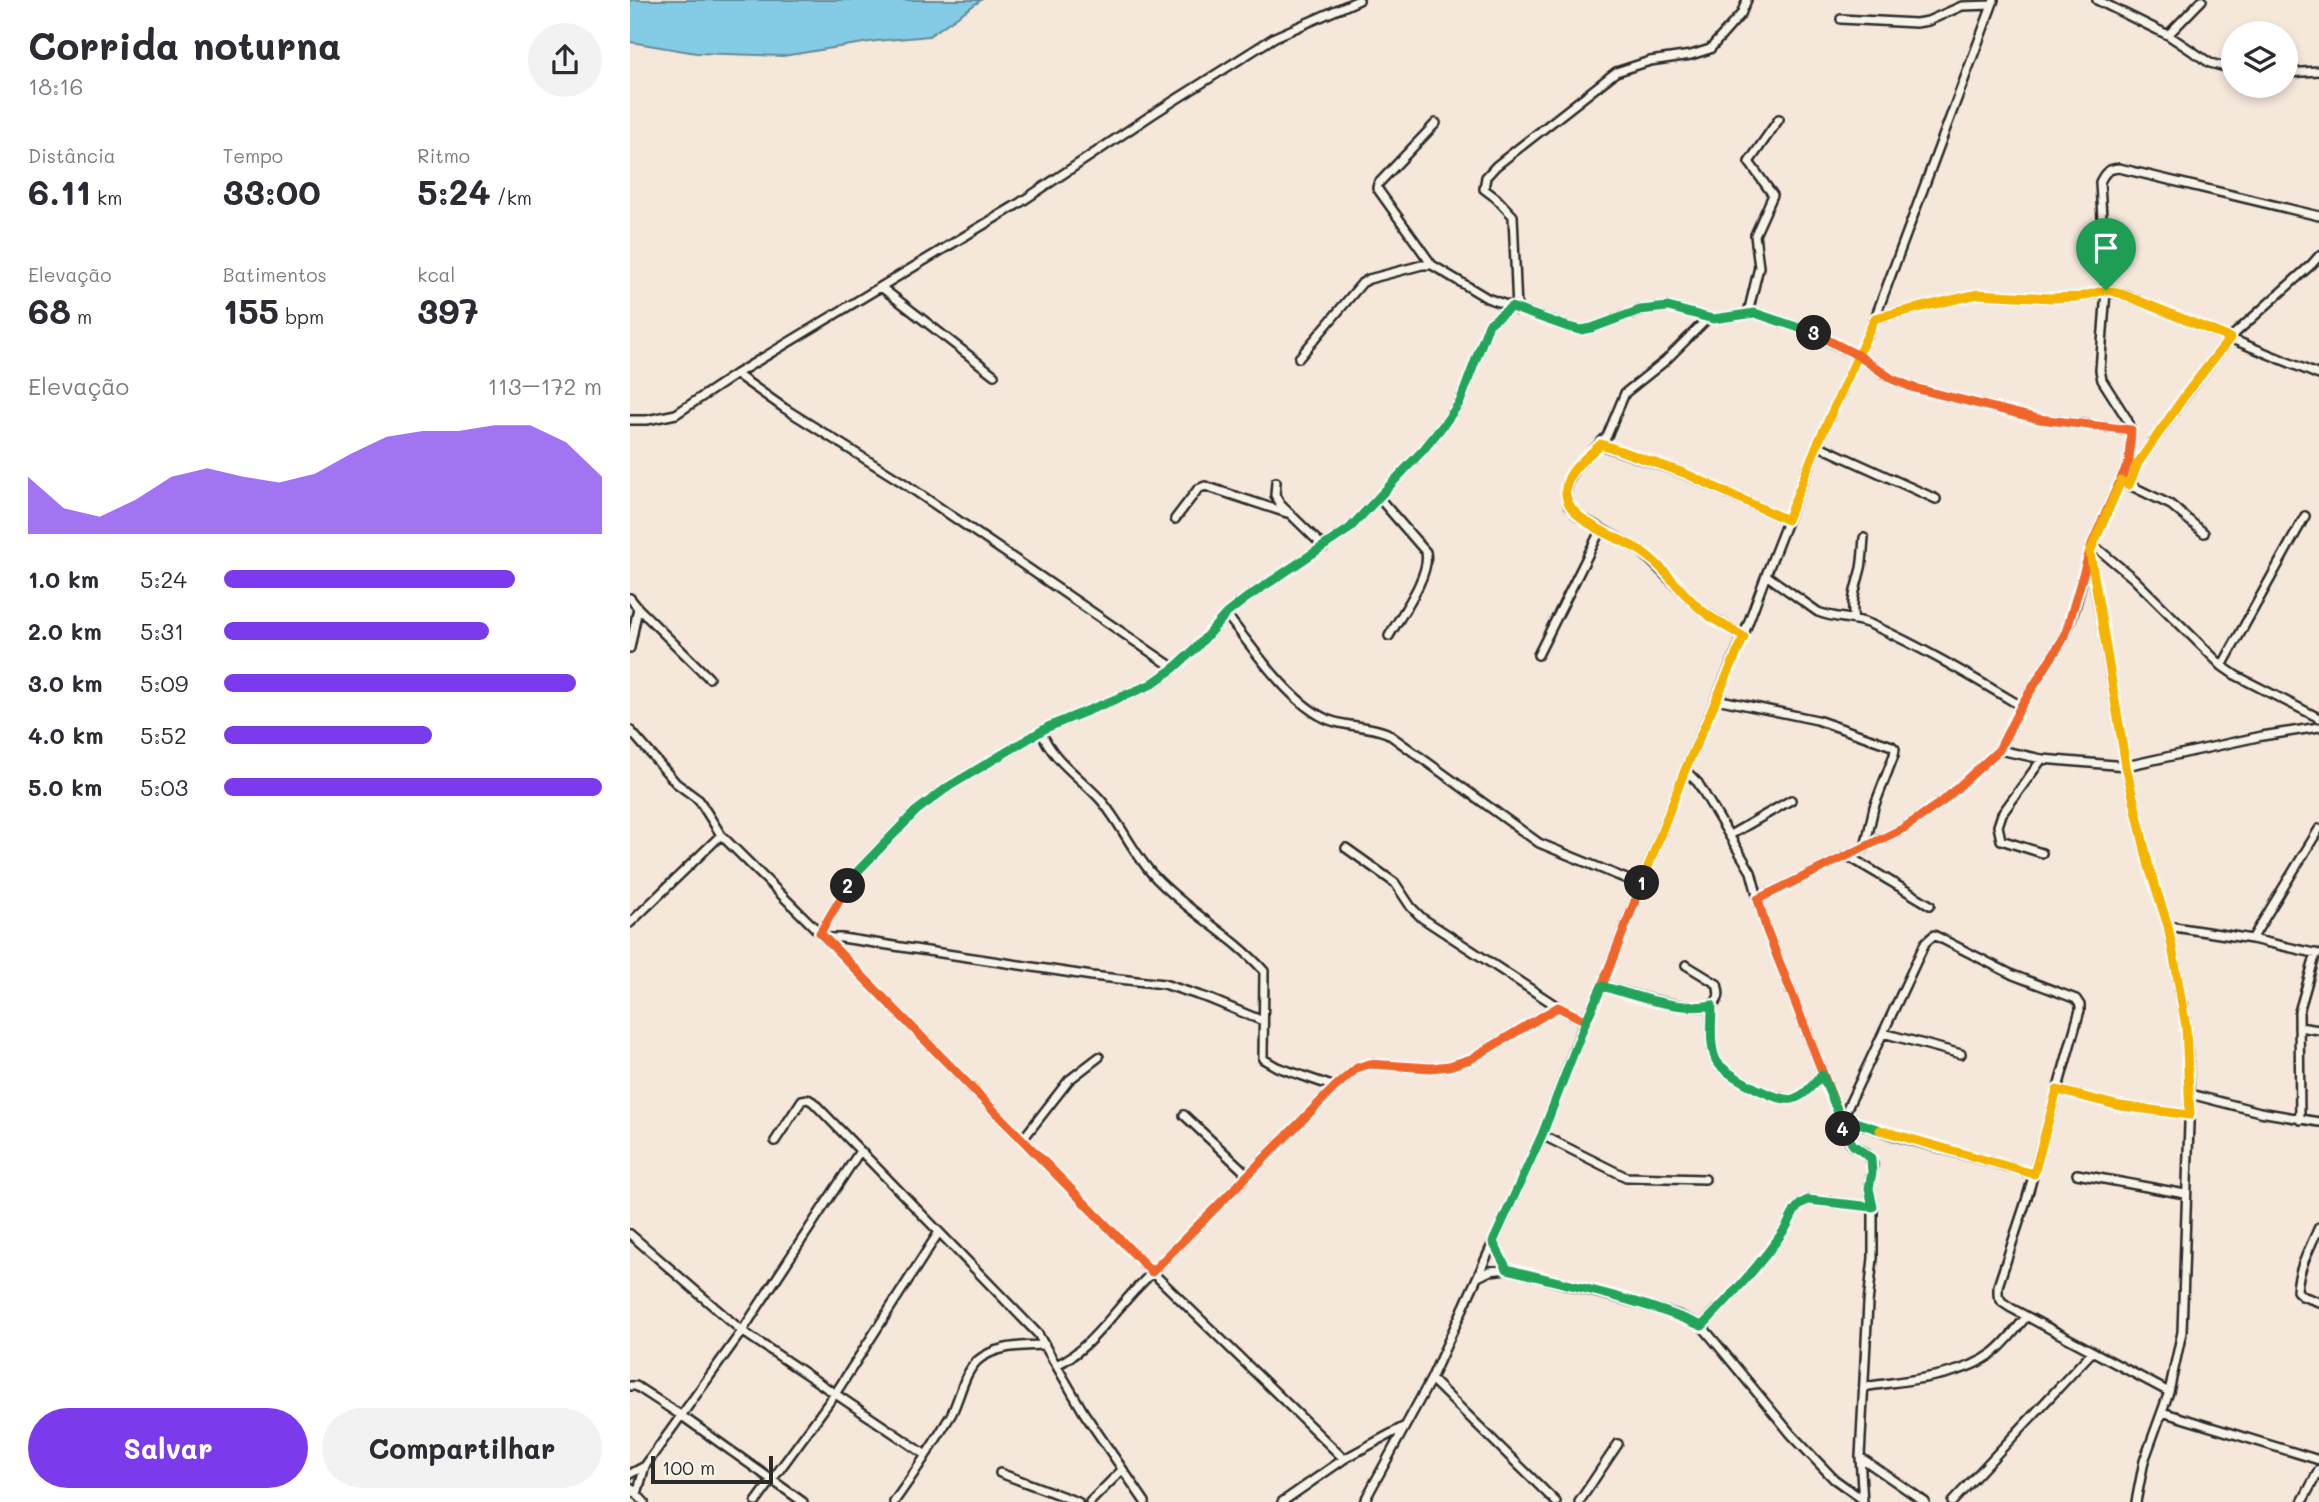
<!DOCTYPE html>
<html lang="pt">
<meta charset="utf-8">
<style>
body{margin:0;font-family:Mali,sans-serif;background:#f2f2f3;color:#2b2b33;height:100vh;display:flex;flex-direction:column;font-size:26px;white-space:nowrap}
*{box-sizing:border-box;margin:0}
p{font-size:23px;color:#7c7c81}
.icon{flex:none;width:38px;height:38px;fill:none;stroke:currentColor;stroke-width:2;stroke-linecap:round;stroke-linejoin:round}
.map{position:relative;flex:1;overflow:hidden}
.drawer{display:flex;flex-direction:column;background:#fff;width:630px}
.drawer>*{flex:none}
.buttons{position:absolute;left:1591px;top:21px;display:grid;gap:14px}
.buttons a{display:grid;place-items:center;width:77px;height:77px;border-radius:50%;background:#fff;box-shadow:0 4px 10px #0003;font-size:35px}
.scale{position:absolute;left:21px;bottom:18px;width:122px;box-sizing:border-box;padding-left:7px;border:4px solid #2b2b2b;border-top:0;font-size:19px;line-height:24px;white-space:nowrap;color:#2b2b2b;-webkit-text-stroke:5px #f7f3e8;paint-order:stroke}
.pin{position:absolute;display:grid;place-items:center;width:60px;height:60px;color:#fff;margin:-72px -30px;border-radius:50% 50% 50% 0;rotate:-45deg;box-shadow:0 0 7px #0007}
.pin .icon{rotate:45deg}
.km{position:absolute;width:35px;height:35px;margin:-18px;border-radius:50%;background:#222;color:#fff;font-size:19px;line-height:35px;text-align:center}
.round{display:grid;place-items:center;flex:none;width:74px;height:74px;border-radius:37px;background:#f2f2f3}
.head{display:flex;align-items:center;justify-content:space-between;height:119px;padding:0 28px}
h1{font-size:38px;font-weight:800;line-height:52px}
.figures{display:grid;grid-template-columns:repeat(3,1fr);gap:10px;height:119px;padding:7px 28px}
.figures div{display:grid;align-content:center}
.figures b{font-size:35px;font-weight:800}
.figures small{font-size:19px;font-weight:400}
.figures p{font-size:19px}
.chart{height:196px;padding:14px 28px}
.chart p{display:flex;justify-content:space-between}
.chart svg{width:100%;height:126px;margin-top:7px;fill:#7c3aed;opacity:.7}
.cta{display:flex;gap:14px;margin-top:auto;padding:14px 28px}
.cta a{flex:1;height:80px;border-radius:42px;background:#7c3aed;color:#fff;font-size:28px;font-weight:800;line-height:80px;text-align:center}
.cta a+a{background:#f2f2f3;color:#2b2b33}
ul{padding:0 28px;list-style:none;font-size:23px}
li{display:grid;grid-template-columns:112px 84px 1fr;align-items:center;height:52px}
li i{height:18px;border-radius:9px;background:#7c3aed}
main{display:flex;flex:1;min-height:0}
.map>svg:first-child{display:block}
</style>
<main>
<section class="drawer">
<div class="head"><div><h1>Corrida noturna</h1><p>18:16</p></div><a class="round"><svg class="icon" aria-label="share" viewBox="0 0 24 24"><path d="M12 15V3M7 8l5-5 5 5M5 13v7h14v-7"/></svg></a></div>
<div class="figures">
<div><p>Distância</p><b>6.11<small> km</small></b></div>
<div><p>Tempo</p><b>33:00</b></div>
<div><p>Ritmo</p><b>5:24<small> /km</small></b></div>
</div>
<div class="figures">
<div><p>Elevação</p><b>68<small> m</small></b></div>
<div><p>Batimentos</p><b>155<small> bpm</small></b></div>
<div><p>kcal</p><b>397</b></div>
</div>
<div class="chart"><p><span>Elevação</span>113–172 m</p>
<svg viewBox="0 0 160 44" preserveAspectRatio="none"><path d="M0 44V24L10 35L20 38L30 32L40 24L50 21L60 24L70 26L80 23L90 16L100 10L110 8L120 8L130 6L140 6L150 12L160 24V44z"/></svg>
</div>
<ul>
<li><b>1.0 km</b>5:24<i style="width:77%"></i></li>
<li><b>2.0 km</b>5:31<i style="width:70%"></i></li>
<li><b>3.0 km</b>5:09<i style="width:93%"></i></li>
<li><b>4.0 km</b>5:52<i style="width:55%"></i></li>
<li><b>5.0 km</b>5:03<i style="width:100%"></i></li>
</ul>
<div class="cta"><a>Salvar</a><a>Compartilhar</a></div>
</section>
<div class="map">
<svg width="1689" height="1502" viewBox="0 0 1689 1502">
<rect width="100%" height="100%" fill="#f6e7db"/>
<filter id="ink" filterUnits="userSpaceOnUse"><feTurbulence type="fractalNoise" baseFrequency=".0143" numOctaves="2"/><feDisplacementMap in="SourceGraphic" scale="14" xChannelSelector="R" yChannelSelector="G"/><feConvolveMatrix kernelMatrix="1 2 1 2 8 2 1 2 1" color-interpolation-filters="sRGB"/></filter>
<g filter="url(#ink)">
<!-- water -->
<path fill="#84cce5" stroke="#608c9b" stroke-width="2" d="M0,0H351L299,36L246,41L153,56L66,53L0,42Z"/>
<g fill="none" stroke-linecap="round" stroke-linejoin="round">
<defs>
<path id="street" d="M1467,0L1538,35L1580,63L1603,69
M1211,19L1286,23L1298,21L1332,6L1362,5
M1538,35L1572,0
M1656,73L1689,71
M802,265L747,188L748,184L806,123
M251,287L364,375
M887,310L883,216L866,198L854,189L856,177L866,166L986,72L1020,61L1061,55L1080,49L1111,14L1117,0
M1118,313L1129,267L1125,235L1143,195L1119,162L1149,119
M1245,318L1348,294L1420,298L1449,297L1476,291L1492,294L1689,375
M1077,319L1035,361L995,393L977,436L944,470L937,484L936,496L939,506L948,516L1011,551L1071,610L1113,637
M669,358L732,283L739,279L792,265H802L857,298L938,327L951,330L962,328L1010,310L1038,307L1083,319L1125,313L1178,331L1229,356L1262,379L1284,388L1409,419L1501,430
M106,374L154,408L272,482L544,668
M0,420H17L46,414L106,374L388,204L523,114L645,37L729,0
M971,445L1053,473L1157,520
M1187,445L1306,499
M646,482L645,495L650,504L694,547
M1495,483L1541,505L1574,533
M1499,485L1508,463L1556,395L1600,338L1682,264L1689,256
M749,498L796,552C801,575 771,615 759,636
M545,519L568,489L575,486L657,513
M1462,544L1503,578L1592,666L1605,675L1689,718
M1460,556L1496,766L1519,867L1538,926L1545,963L1556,1027L1560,1094L1552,1332L1539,1392L1514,1461L1506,1502
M1136,575L1188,612C1205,619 1223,617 1240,624C1292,647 1342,677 1391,706
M0,598L8,608L0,648
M8,608L79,678
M596,614C621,646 661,705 699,720C717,727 738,725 757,733L909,843L1011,885
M1224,620C1220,601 1227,585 1231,568C1233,558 1233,547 1234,538
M908,655L971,529
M1592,666L1675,516
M1086,699L1187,720L1262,746L1265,749L1264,755L1244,807L1235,848
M0,730L46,783L69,800L91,835L190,933L522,1272L714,1459
M411,731C423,761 449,776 470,799C491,823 503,854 525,877C559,913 602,935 634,971L633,1059L647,1067L705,1087
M1369,750L1412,759L1496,766L1632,736L1689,727
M1412,759L1372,814L1368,826L1371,840L1412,853
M1055,770L1068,783L1121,872L1136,928L1210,1117L1218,1139L1222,1145L1236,1153L1243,1165L1239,1188L1243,1207V1258L1238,1303L1230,1457L1233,1502
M1100,835L1161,800
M716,848L765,883L781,907L792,918L928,1007
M1218,856L1300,905
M1128,899L1274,828L1313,801L1369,750L1391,706L1435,636L1445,608L1462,544L1499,461L1501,430L1497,419L1472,380L1470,370L1476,291L1470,182C1475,172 1478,169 1489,168L1689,216
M0,923L91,835
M1538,926L1622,939L1688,954
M190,933L226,873L286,811L318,787L418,727L520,685L544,668L566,648L596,614L615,599L719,529L794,449L815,423L830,402L859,324L881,307
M194,938H212L462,976L534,984L580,999L633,1021
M1622,939L1689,829
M972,986C993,992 1067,1015 1083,1004C1091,999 1089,991 1087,984L1056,965
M1081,1005C1082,1022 1079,1045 1086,1060C1093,1074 1148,1103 1163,1099C1175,1096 1184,1083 1192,1075
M1669,1027L1689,1030
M1253,1033L1295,943L1304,935L1383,975L1446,999L1450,1005V1010L1396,1201L1368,1286V1295L1372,1302L1381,1308L1539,1392
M1427,1090L1490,1106L1560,1115
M1560,1094L1630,1112L1689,1122
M554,1115L618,1175
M1210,1117L1266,1136L1404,1174
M1213,1117L1253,1033L1331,1054
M1670,1120L1669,1012L1686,953
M912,1135L996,1177L1075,1179
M393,1139L439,1080L469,1057
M145,1141L172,1100L178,1099L183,1102L408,1334L454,1413L515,1502
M1447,1174L1555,1194
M1689,1227C1680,1248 1668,1269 1667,1291L1672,1296L1689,1302
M0,1234L112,1331L296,1455
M863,1243L877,1269
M850,1276L860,1271L877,1269L1007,1303L1048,1315L1072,1326L1161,1434L1204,1479L1232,1499
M1072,1326C1101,1296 1131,1264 1155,1229C1162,1218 1164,1205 1178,1200L1243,1207
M426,1365C456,1353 483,1313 506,1289C572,1221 639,1154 705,1087L727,1068L739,1064L801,1068L819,1066L841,1059L928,1007L955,1021
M801,1379L926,1502
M0,1386H6L52,1416L173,1502
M1234,1387C1274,1380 1330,1378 1363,1353C1375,1344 1386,1329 1396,1317
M1532,1412L1689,1460
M1230,1457L1295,1502
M370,1473L448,1502
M0,1474L15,1466
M0,1487L14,1502
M7,1494L15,1466L112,1331L230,1151
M126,1502L205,1394L309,1232
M264,1502C284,1474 303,1445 321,1415C330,1398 333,1375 347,1361C365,1345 392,1346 415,1345
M460,1502L492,1470
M652,1502L714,1459L775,1426
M734,1502L801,1379L912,1135L955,1021L972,986L1055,770L1113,637L1136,575L1187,445L1245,318L1364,0
M949,1502L988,1444
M1322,1502L1462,1352
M1672,1502L1689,1470"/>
</defs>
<!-- street casing -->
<use href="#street" stroke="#2b2b2b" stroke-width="12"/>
<!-- street -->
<use href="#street" stroke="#f7f3e8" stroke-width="7"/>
</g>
</g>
<g fill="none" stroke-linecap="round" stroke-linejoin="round" filter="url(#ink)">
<defs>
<path id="split-1" d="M1012,883L1055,770L1114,637C1096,626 1075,616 1061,600C1044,584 1031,564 1011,551C991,538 939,522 936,495C933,473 956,458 971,444L1054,473L1157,520L1187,445L1245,318L1348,294L1420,298L1449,297L1476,290"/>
<path id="split-2" d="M218,886L190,933L522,1272L705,1087L727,1068L739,1064L801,1068L819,1066L841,1059L928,1007L956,1021L972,986L1012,883"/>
<path id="split-3" d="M218,886L226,873L286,811L318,787L418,727L520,685L544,668L566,648L596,614L615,599L719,529L794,449L815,423L830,402L859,324L881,307L938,327L951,330L962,328L1010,310L1038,307L1083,319L1125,313L1184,333"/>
<path id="split-4" d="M1184,333L1229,356L1262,379L1284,388L1409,419L1501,430L1499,461L1462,544L1435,636L1391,706L1369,750L1313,801L1274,828L1128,899L1136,928L1210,1117L1213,1129"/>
<path id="split-5" d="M1213,1129L1223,1145L1241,1158L1242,1173L1239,1188L1243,1207L1178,1200C1164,1205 1162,1218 1155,1229C1131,1264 1101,1296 1072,1326C1010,1299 942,1286 877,1269L863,1242L912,1135L956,1021L972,986C1003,995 1050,1012 1082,1005C1082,1022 1079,1045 1086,1060C1093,1074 1148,1103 1163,1099C1175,1096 1184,1083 1192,1075L1210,1117L1250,1130"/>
<path id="split-6" d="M1250,1130L1404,1174L1427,1090L1490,1106L1560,1115L1556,1027L1545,963L1538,926L1519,867L1496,766L1460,552L1491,481L1499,485L1508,463L1556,394L1600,338L1492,294L1476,290"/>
</defs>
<!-- split-1 casing -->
<use href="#split-1" stroke="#fff" stroke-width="14"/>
<!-- split-2 casing -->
<use href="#split-2" stroke="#fff" stroke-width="14"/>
<!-- split-3 casing -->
<use href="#split-3" stroke="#fff" stroke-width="14"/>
<!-- split-4 casing -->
<use href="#split-4" stroke="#fff" stroke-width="14"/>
<!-- split-5 casing -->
<use href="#split-5" stroke="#fff" stroke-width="14"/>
<!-- split-6 casing -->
<use href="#split-6" stroke="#fff" stroke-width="14"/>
<!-- split-1 -->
<use href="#split-1" stroke="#f5b400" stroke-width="9"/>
<!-- split-2 -->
<use href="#split-2" stroke="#f0652b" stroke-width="9"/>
<!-- split-3 -->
<use href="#split-3" stroke="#22a559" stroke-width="9"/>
<!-- split-4 -->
<use href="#split-4" stroke="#f0652b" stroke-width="9"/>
<!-- split-5 -->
<use href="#split-5" stroke="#22a559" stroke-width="9"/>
<!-- split-6 -->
<use href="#split-6" stroke="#f5b400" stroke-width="9"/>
</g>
</svg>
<div class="buttons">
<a><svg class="icon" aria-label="layers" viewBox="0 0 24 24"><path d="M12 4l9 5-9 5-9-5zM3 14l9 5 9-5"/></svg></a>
</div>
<div class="scale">100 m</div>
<div class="pin" style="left:1476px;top:290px;background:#1e9e55"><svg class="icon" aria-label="arrive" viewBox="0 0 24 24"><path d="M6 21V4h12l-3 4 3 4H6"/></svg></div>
<b class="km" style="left:1012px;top:883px">1</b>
<b class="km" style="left:218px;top:886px">2</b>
<b class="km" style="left:1184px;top:333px">3</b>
<b class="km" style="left:1213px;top:1129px">4</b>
</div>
</main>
